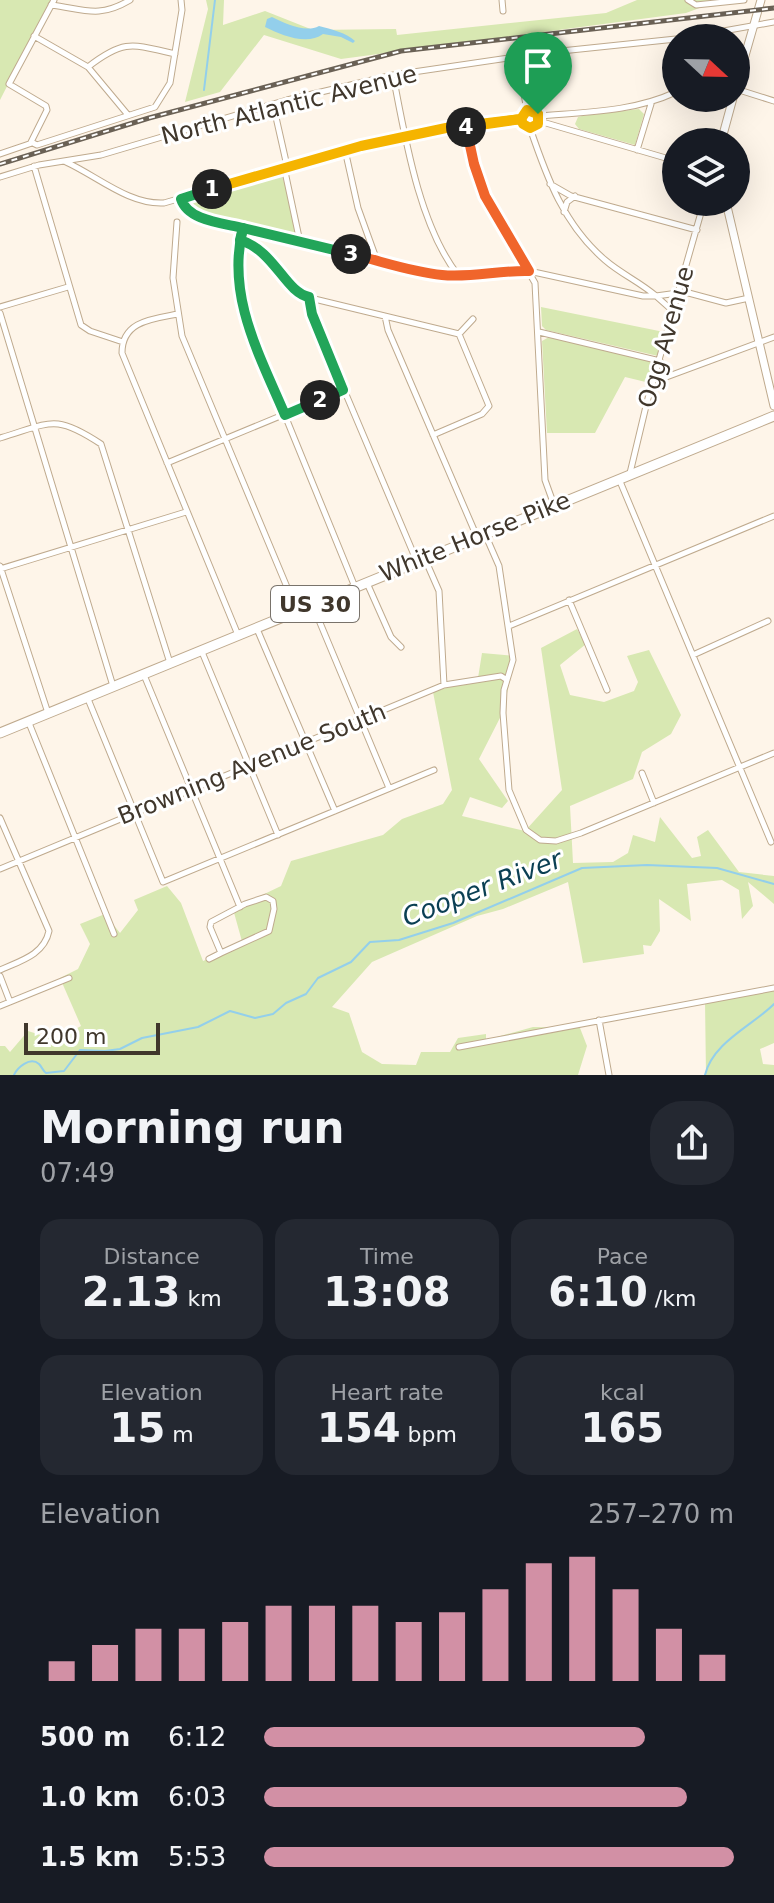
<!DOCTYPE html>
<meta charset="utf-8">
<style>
body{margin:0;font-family:"DejaVu Sans",sans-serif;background:#242831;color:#f1f3f6;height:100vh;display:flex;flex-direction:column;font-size:30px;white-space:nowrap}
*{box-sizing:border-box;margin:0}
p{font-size:26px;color:#9ea1a6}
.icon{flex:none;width:44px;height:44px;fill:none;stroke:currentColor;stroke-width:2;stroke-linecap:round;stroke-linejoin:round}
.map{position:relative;height:1075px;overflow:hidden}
.details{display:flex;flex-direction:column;background:#171b24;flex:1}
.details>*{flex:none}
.needle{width:52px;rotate:112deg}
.tools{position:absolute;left:662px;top:24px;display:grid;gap:16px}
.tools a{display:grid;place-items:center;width:88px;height:88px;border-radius:50%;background:#171b24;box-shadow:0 8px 32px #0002;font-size:40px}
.scale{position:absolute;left:24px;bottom:20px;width:136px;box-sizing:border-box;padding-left:8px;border:4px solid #40372c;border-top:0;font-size:22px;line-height:28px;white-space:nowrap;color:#40372c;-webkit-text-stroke:6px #fff;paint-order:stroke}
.pin{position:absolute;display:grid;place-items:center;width:68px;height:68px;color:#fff;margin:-82px -34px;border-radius:50% 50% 50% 0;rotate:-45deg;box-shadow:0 0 8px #0007}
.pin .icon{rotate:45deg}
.km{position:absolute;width:40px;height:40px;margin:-20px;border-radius:50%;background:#222;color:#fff;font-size:22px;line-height:40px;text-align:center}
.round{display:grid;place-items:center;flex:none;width:84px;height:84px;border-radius:32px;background:#242831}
.summary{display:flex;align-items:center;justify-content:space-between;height:136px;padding:0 40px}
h1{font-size:44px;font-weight:700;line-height:60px}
.metrics{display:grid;grid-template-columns:repeat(3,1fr);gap:12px;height:136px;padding:8px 40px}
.metrics div{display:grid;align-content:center;border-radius:20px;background:#242831;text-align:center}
.metrics b{font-size:40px;font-weight:700}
.metrics small{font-size:22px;font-weight:400}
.metrics p{font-size:22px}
.chart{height:224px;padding:16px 40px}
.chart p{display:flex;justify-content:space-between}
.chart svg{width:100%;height:144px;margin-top:8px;stroke:#d290a5;stroke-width:6}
ul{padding:0 40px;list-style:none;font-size:26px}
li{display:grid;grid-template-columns:128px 96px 1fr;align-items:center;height:60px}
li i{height:20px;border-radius:10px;background:#d290a5}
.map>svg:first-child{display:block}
</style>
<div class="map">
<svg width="774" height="1075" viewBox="0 0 774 1075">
<rect width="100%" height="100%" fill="#fef5e9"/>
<!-- green -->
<path fill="#d8e8b2" d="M0,0H51L0,100Z
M206,0H224L223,25L265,11L313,30L396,29L397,35L606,13L637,0H721L686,13L341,59L264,35L220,92L185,102L208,9Z
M639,109L644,114L635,145L579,129L575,124L578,117L582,116Z
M280,170L301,233L296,236L193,211L188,205L193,198Z
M541,307L664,332L658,356L546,330L542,326Z
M549,337L656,363L650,383L625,377L595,433H547L542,341Z
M577,629L586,644L560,665L570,695L604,702L634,691L638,682L627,656L649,650L681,715L671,734L642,752L633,779L570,806L573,863L613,862L628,853L633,835L655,842L660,817L692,858L701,856L697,837L708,830L739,872L774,876V904L748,882L753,906L742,919L739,890L722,880L687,884L691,921L659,899L660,931L651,946L643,945L644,954L583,963L568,882L503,909L477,916L372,962L332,1007L349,1013L362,1052L382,1064L416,1065L421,1052H450L458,1038L486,1034V1040L533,1027L580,1028L587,1046L578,1075H0V1046H5L10,1052L28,1031L56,1040L81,1026L60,978L78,969L90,944L80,924L105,914L120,933L138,910L134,900L167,886L181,903L203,961L243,945L233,909L281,886L291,861L383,835L402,819L443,804L452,790L433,692L478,678L482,653L515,656L503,712L479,759L508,801L502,808L470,797L462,816L525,831L562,790L541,648Z
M774,989V1043L760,1049L763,1064L774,1065V1075H706L705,1001Z"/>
<!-- water -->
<path fill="#93cfeb" d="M272,17C286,24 306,33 319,26C331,29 347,33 355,41L353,43L341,37L323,34C307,46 281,35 265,27L267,19Z"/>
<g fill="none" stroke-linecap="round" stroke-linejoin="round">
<!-- stream -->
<path stroke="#93cfeb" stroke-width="2" d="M204,90L215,0
M14,1075C17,1068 30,1056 39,1064C42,1067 43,1071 46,1073L64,1071L80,1050L105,1051L120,1049L142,1038L198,1027L230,1011L255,1018L273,1014L286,1003L306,994L318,978L351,962L370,942L399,940L453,923L582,868L647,865L717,868L774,884
M705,1075C713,1042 752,1026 774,1004"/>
<defs>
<path id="minor" d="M54,0L9,84L46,106L47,110L31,142L37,145L155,107L170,83L182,10L181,0
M502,0L503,11
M688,0L696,5L744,0
M51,5C84,9 98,19 130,0
M34,36L88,67L128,115
M684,38L774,22
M517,57L527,110
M88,67C124,39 132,44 175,54
M393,75C405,137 419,225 458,275
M736,89L774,101
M273,104L287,166
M521 119a9 9 0 1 1 18 0a9 9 0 1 1-18 0Z
M539,116C586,112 633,112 676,92
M539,121L676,161
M466,126L474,164L485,196L535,283L545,480L554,505
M530,128C547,178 564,225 605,260C621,274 640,282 656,296L685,292L726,303L749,298
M345,150L358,208L376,258
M637,150L651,104
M0,154L32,143
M66,162C97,176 129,205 164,203L361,146L446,128L521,119
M34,166L81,325L90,331L123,342
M284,167L300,242
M0,177L39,165L101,155L287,100L393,75L542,53L676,39
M550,184L571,196L697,230
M181,199L185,208L196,215L409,270L441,275L529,271L643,296H656L674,312
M564,212L567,202L575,196
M177,222L173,278L182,336L297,611
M243,228L237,269L244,315L355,587
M240,240C270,250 279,277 302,296L459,334
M309,297L312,314L417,562
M0,307L68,287
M0,313L113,686
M178,314C152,319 122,321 122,353L238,635
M385,316L388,330L477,537
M539,332L660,361
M459,334L473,319
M653,379H661L774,337
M433,435L482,414L489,406L459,334
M0,438C51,423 54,413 101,444L170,663
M167,463L343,390
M630,473L647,402L704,202
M619,479L771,842
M485,534L499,566L513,660L504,690L503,713L509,790L526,830L540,840L556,841L581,833L774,753
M425,559L439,591L444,685
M0,566L48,713
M0,569L186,512
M367,583L391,637L401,647
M569,600L607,690
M313,606L389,788
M509,626L774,516
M257,629L335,811
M202,652L278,835
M693,655L768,621
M144,675L240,907
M88,699L163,882L434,770
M29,723L114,934
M642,773L654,803
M0,818L49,931C44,955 20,961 0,970
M0,869L444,685L501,676L507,680
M266,897L273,901L274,909L269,931L221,953L210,927L211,922L245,904Z
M209,959L221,953
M0,976L10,1002
M0,1006L69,978
M599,1020L609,1075
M459,1047L774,988"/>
<path id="major" d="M736,87L761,0
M721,142L733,98
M726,202L774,406"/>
<path id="highway" d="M0,733L774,416"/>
</defs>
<!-- minor casing -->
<use href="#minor" stroke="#bfaa8e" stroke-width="7"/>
<!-- major casing -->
<use href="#major" stroke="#bfaa8e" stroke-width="9"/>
<!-- highway casing -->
<use href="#highway" stroke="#bfaa8e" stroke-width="11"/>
<!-- minor -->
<use href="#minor" stroke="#fff" stroke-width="5"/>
<!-- major -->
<use href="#major" stroke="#fff" stroke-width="7"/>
<!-- highway -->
<use href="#highway" stroke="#fff" stroke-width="9"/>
<defs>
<path id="rail" d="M0,164L149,118L401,51L774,8"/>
</defs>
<!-- rail casing -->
<use href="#rail" stroke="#6a6155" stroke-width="5"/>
<!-- rail -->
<use href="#rail" stroke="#fff" stroke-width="2" stroke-dasharray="6" stroke-linecap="butt"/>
</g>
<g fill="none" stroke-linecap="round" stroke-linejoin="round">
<defs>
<path id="split-1" d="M212,189L361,146L446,128L521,119L527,110L538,114"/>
<path id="split-2" d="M212,189L181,199C188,221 223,223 243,228C226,295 259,354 285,415L320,400"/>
<path id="split-3" d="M320,400L343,390L312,314L309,297C285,292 275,251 240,240L243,228L351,254"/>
<path id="split-4" d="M351,254C381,261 411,272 442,275C471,278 500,270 529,271L485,196L474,164L466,127"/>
<path id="split-5" d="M466,127L521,119L523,124L530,128L538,124V114"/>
</defs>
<!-- split-1 casing -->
<use href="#split-1" stroke="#fff" stroke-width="16"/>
<!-- split-2 casing -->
<use href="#split-2" stroke="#fff" stroke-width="16"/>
<!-- split-3 casing -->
<use href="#split-3" stroke="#fff" stroke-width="16"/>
<!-- split-4 casing -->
<use href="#split-4" stroke="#fff" stroke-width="16"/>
<!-- split-5 casing -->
<use href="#split-5" stroke="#fff" stroke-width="16"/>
<!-- split-1 -->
<use href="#split-1" stroke="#f5b400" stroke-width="10"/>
<!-- split-2 -->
<use href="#split-2" stroke="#22a559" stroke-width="10"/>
<!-- split-3 -->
<use href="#split-3" stroke="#22a559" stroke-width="10"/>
<!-- split-4 -->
<use href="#split-4" stroke="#f0652b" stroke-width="10"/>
<!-- split-5 -->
<use href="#split-5" stroke="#f5b400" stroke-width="10"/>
</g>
<g text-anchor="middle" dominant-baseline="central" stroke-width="6" stroke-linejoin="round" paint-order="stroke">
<!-- shield labels -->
<rect fill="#fff" stroke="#79736b" stroke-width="2" x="271" y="586" width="88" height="36" rx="6"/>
<g font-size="22" font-weight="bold" fill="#40372c">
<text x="315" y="604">US 30</text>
</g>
<!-- street labels -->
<g font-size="24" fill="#40372c" stroke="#fff">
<text transform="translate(289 105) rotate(-14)">North Atlantic Avenue</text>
<text transform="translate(666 337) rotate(-74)">Ogg Avenue</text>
<text transform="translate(475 537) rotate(-22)">White Horse Pike</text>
<text transform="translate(252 764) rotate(-22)">Browning Avenue South</text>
</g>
<!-- water labels -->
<g font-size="26" font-style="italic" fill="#0a3f53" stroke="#fff">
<text transform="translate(482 888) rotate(-21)">Cooper River</text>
</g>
</g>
</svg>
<div class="tools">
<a><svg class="needle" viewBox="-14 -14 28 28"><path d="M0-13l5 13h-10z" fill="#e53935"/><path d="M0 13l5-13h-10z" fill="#9ea1a6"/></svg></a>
<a><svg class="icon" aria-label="layers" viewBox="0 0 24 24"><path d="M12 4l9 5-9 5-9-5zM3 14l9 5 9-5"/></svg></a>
</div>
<div class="scale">200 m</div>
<div class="pin" style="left:538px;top:114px;background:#1e9e55"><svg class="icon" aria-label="arrive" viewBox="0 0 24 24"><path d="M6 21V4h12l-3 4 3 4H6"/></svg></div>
<b class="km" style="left:212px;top:189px">1</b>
<b class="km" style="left:320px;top:400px">2</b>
<b class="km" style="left:351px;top:254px">3</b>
<b class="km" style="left:466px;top:127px">4</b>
</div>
<section class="details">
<div class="summary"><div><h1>Morning run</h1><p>07:49</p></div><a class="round"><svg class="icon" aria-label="share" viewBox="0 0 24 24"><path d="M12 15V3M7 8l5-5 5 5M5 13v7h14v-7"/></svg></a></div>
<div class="metrics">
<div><p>Distance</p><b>2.13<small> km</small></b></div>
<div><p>Time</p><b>13:08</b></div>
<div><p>Pace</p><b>6:10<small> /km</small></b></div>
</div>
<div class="metrics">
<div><p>Elevation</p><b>15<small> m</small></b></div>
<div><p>Heart rate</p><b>154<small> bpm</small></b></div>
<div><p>kcal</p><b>165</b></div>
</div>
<div class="chart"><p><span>Elevation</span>257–270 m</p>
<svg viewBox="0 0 160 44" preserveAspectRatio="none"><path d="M5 44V38M15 44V33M25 44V28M35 44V28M45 44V26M55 44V21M65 44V21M75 44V21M85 44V26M95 44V23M105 44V16M115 44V8M125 44V6M135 44V16M145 44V28M155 44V36"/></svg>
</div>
<ul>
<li><b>500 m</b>6:12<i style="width:81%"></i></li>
<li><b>1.0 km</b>6:03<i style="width:90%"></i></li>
<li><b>1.5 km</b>5:53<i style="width:100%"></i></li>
</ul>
</section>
